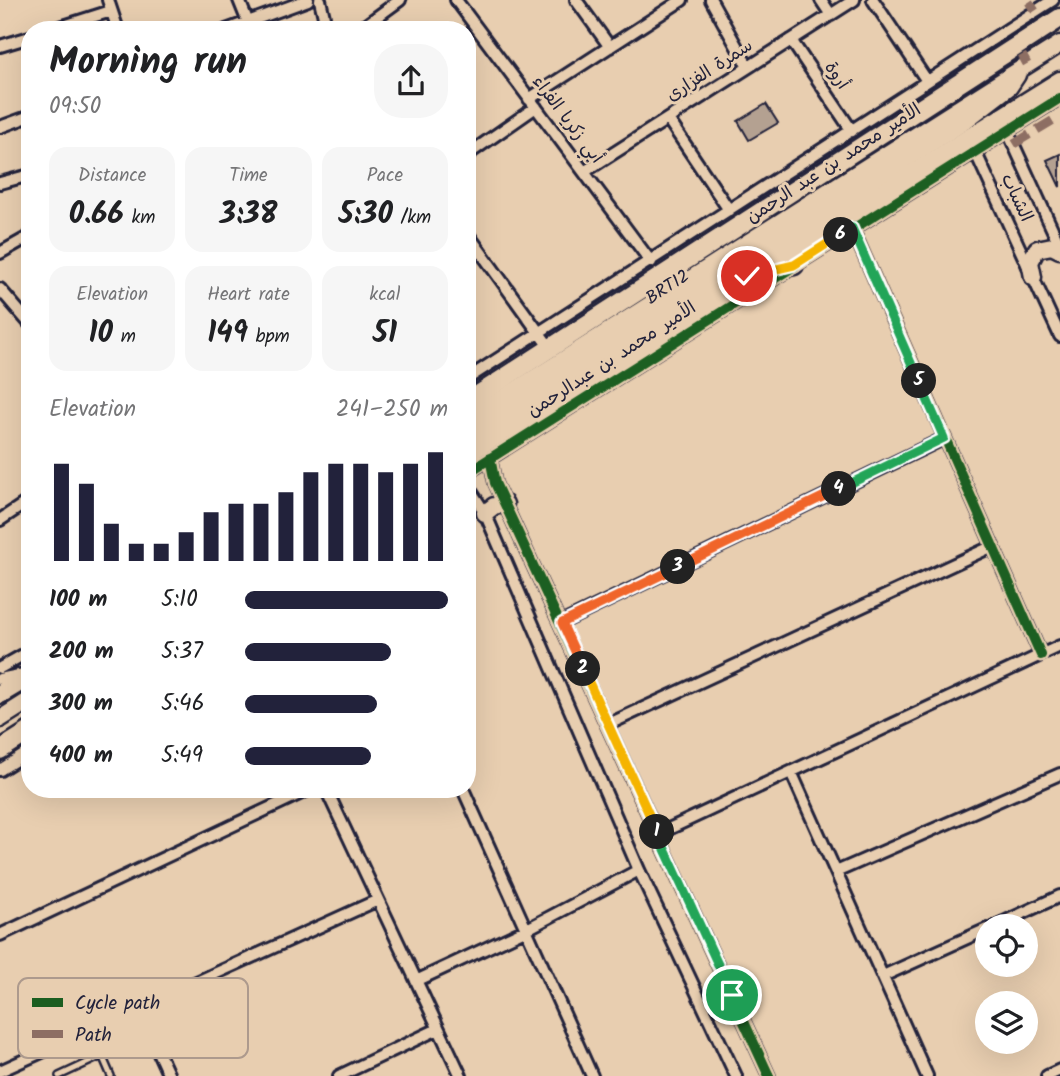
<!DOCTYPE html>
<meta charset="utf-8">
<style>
body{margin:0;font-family:Kalam,"Playpen Sans Arabic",sans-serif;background:#f6f6f6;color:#202124;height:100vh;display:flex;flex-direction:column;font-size:26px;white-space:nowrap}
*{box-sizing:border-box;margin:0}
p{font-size:23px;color:#757577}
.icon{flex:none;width:38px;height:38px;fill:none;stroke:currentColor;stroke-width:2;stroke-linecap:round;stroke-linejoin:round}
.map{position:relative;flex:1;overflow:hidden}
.side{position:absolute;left:21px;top:21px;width:455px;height:777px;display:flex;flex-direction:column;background:#fff;border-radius:28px;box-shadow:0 7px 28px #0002}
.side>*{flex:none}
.buttons{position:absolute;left:975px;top:914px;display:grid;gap:14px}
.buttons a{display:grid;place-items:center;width:63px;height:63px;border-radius:50%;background:#fff;box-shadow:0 7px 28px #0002;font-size:35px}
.pin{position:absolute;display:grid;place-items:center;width:60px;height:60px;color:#fff;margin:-30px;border:4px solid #fff;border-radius:50%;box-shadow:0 2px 7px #0007}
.km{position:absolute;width:35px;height:35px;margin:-18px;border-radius:50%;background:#222;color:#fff;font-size:19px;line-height:35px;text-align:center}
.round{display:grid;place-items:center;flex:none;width:74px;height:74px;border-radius:28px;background:#f6f6f6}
.summary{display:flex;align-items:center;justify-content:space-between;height:119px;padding:0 28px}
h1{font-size:38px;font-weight:600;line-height:52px}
.metrics{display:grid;grid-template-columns:repeat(3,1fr);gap:10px;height:119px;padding:7px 28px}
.metrics div{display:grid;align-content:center;border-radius:18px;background:#f6f6f6;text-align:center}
.metrics b{font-size:30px;font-weight:600}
.metrics small{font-size:19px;font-weight:400}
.metrics p{font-size:19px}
.chart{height:196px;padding:14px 28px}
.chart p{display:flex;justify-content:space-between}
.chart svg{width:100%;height:126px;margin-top:7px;stroke:#22223b;stroke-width:6}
ul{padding:0 28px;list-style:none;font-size:23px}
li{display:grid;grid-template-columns:112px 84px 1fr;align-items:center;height:52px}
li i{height:18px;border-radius:9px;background:#22223b}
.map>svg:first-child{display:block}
</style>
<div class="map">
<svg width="1060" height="1076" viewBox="0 0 1060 1076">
<rect width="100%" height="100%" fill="#e8ceb0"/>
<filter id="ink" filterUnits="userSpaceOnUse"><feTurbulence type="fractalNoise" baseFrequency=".0143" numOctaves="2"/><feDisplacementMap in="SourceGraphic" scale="14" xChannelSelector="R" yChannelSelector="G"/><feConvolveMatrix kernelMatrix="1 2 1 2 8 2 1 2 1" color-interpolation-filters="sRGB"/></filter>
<g filter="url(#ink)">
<!-- building -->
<path fill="#b4a191" stroke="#22223b" stroke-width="2" d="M766,104L778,123L749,140L738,121Z
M1060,154V187L1047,160Z"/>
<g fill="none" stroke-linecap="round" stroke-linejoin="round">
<defs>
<path id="lane" d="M91,1030L111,1076
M59,1076L102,1056"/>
<path id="street" d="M108,0L118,30
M239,0L251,30
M320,0L327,30
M456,0L651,262
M576,0L610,47
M711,0L748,67
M821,0L831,15
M873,0L927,81
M51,30L111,11
M226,30L308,0
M359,30L400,0
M791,40L852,131
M0,46L30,37
M529,99L682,0
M668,119L729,210
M0,127L30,116
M1007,130L1060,246
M975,151L1060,336
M467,155L536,107
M584,172L854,0
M0,183L30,175
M852,228L1041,655
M467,233L550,348
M0,253L30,236
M0,289L30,324
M467,379L1053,0
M490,458L495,483L769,1076
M467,473L1060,98
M467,485L485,513L639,870L736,1076
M0,520L30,500
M561,623L945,438
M0,668L30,651
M0,679L24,674
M609,724L993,546
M0,770L30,751
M792,774L927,1076
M326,789L461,1076
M463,789L592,1076
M658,834L1060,646
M836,872L1060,774
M995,926L1060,896
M0,935L310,789
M883,976L987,929
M416,981L527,929L639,870
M138,1008L169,1076
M0,1071L378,900
M339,1076L438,1029
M1047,1076L1060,1070"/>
<path id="secondary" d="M1033,277L1030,262L1037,249L1052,246L1060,250
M467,421L1060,44
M467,439L962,123L1009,87L1017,75
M485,513L494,506L505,504
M0,719L30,700"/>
<path id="primary" d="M764,272L794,265
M467,402L1060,18
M467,454L1060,81
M0,694L30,676
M0,750L30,731"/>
</defs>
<!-- lane casing -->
<use href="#lane" stroke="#22223b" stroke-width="10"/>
<!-- street casing -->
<use href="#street" stroke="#22223b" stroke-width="16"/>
<!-- secondary casing -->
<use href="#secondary" stroke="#22223b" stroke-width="21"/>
<!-- primary casing -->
<use href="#primary" stroke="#22223b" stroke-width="23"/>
<!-- lane -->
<use href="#lane" stroke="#e8ceb0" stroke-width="5"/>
<!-- street -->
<use href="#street" stroke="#e8ceb0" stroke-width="10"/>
<!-- secondary -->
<use href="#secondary" stroke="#e8ceb0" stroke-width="16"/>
<!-- primary -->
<use href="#primary" stroke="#e8ceb0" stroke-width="18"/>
<!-- quiet -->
<path stroke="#8d6e63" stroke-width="9" stroke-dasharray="18 9" stroke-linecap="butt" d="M1029,2L1035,11
M1022,55L1027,64
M1014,144L1060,116"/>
<defs>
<path id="cycleway" d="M852,228L1041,655
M490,458L495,483L769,1076
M467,473L1060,98"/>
</defs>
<!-- cycleway casing -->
<use href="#cycleway" stroke="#e8ceb0" stroke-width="15"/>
<!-- cycleway -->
<use href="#cycleway" stroke="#1b5e20" stroke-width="10"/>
</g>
</g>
<g fill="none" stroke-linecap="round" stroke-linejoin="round" filter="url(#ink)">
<defs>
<path id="split-1" d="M657,832L732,995"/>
<path id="split-2" d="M583,669L657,832"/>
<path id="split-3" d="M583,669L562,623L678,567"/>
<path id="split-4" d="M678,567L839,489"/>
<path id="split-5" d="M839,489L944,438L919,381"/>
<path id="split-6" d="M841,235L852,228L919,381"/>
<path id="split-7" d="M747,276L794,265L841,235"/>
</defs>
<!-- split-1 casing -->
<use href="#split-1" stroke="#fff" stroke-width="14"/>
<!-- split-2 casing -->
<use href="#split-2" stroke="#fff" stroke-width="14"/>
<!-- split-3 casing -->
<use href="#split-3" stroke="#fff" stroke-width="14"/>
<!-- split-4 casing -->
<use href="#split-4" stroke="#fff" stroke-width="14"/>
<!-- split-5 casing -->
<use href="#split-5" stroke="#fff" stroke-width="14"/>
<!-- split-6 casing -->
<use href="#split-6" stroke="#fff" stroke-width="14"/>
<!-- split-7 casing -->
<use href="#split-7" stroke="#fff" stroke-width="14"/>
<!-- split-1 -->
<use href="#split-1" stroke="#22a559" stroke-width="9"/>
<!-- split-2 -->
<use href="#split-2" stroke="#f5b400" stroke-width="9"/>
<!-- split-3 -->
<use href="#split-3" stroke="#f0652b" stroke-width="9"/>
<!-- split-4 -->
<use href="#split-4" stroke="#f0652b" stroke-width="9"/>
<!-- split-5 -->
<use href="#split-5" stroke="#22a559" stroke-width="9"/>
<!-- split-6 -->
<use href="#split-6" stroke="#22a559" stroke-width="9"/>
<!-- split-7 -->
<use href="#split-7" stroke="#f5b400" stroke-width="9"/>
</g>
<g text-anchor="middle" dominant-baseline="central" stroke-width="6" stroke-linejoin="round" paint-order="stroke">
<!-- street labels -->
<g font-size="18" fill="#22223b" stroke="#e8ceb0">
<text transform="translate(710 71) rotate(-33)">سمرة الفزارى</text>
<text transform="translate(836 76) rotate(56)">أروة</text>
<text transform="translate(567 120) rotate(53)">أبي زكريا الفراء</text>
<text transform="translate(834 164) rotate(-33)">الأمير محمد بن عبد الرحمن</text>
<text transform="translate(1016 198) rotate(65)">الشباب</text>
<text transform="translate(668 288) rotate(-33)">BRT12</text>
<text transform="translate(612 360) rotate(-33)">الأمير محمد بن عبدالرحمن</text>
</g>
</g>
<!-- legend -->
<rect x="18" y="978" width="230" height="80" rx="10" fill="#e8ceb0" stroke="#ad9a8d" stroke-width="2"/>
<rect x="32" y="998" width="31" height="9" fill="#1b5e20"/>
<rect x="32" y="1030" width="31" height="8" fill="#8d6e63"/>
<g font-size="19" fill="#22223b">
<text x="75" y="1009">Cycle path</text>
<text x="75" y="1041">Path</text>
</g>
</svg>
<div class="buttons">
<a><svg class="icon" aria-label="locate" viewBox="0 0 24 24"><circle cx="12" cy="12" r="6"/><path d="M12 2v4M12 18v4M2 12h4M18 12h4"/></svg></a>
<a><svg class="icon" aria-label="layers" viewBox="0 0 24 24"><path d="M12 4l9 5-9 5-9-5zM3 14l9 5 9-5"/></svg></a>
</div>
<div class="pin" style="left:732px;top:995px;background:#1e9e55"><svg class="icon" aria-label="arrive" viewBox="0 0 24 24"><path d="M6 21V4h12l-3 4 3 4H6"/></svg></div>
<div class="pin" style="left:747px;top:276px;background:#d93025"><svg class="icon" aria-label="check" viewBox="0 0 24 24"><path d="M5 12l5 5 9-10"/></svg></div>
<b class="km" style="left:657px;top:832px">1</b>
<b class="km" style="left:583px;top:669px">2</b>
<b class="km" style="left:678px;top:567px">3</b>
<b class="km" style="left:839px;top:489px">4</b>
<b class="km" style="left:919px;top:381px">5</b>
<b class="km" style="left:841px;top:235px">6</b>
<section class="side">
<div class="summary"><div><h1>Morning run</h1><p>09:50</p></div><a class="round"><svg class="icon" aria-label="share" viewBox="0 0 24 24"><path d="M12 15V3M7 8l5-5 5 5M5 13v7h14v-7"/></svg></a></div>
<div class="metrics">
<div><p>Distance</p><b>0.66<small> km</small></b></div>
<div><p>Time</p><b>3:38</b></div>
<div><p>Pace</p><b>5:30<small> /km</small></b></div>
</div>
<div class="metrics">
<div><p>Elevation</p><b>10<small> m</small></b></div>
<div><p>Heart rate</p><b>149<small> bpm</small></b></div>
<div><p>kcal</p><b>51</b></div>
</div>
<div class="chart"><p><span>Elevation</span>241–250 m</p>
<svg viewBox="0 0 160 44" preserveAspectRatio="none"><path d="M5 44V10M15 44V17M25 44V31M35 44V38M45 44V38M55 44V34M65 44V27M75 44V24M85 44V24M95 44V20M105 44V13M115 44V10M125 44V10M135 44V13M145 44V10M155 44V6"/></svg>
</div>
<ul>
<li><b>100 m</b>5:10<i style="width:100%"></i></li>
<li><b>200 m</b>5:37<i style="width:72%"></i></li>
<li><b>300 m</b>5:46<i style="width:65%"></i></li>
<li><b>400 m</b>5:49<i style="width:62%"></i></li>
</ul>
</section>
</div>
